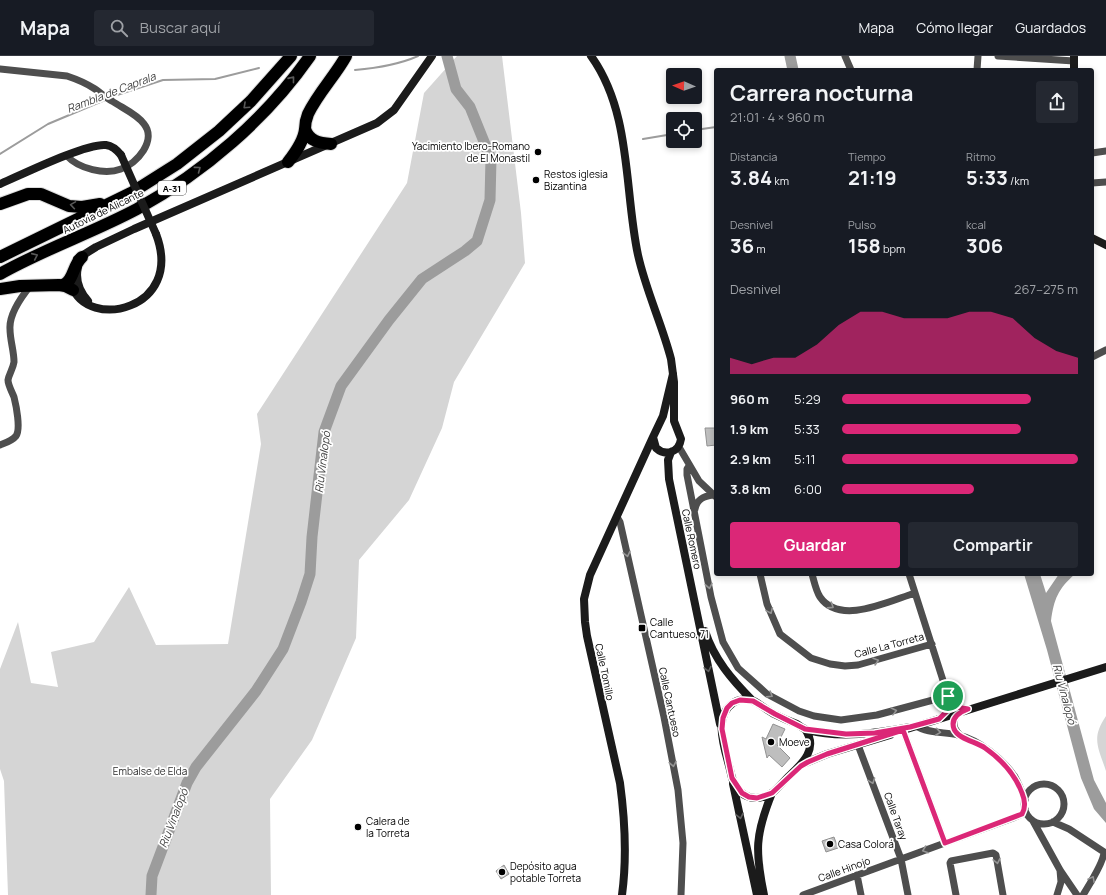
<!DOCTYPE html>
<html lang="es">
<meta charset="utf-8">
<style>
body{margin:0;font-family:Manrope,sans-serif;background:#242831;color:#f1f3f6;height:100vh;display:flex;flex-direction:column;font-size:15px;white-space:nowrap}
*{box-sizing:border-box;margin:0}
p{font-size:13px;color:#9ea1a6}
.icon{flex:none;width:22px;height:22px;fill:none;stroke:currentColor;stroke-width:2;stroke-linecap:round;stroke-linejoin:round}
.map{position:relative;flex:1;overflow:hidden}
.details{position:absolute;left:714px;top:12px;width:380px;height:508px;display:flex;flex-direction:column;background:#171b24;border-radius:4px;box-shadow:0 2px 6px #0003}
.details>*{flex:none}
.needle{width:26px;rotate:272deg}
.fabs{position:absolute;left:666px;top:12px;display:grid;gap:8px}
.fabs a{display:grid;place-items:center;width:36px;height:36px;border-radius:4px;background:#171b24;box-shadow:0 2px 6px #0003;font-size:20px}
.pin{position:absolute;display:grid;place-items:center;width:34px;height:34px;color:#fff;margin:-17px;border:2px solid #fff;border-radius:50%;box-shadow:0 1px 4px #0007}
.round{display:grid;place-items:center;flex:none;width:42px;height:42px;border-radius:4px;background:#242831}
.summary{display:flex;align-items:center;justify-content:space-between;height:68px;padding:0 16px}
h1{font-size:22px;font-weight:700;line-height:30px}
.metrics{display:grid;grid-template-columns:repeat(3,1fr);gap:6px;height:68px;padding:4px 16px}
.metrics div{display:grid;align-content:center}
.metrics b{font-size:20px;font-weight:700}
.metrics small{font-size:11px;font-weight:400}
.metrics p{font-size:11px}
.chart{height:112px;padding:8px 16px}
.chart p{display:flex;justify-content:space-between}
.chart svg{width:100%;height:72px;margin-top:4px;fill:#db2777;opacity:.7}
.button{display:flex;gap:8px;margin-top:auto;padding:8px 16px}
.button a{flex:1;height:46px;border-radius:4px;background:#db2777;color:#fff;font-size:16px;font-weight:700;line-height:46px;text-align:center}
.button a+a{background:#242831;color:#f1f3f6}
ul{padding:0 16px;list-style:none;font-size:13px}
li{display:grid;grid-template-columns:64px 48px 1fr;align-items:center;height:30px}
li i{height:10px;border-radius:5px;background:#db2777}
header{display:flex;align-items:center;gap:24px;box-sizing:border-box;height:56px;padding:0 20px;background:#171b24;border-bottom:1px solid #363941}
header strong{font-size:19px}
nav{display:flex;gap:22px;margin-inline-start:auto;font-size:14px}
.search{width:280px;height:36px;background:#242831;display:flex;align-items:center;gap:10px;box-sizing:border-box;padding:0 14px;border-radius:4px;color:#9ea1a6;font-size:15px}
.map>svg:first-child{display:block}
</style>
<header>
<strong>Mapa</strong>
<div class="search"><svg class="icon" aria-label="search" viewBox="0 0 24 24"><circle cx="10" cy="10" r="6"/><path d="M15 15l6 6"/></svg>Buscar aquí</div>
<nav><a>Mapa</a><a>Cómo llegar</a><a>Guardados</a></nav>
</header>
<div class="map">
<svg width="1106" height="839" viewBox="0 0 1106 839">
<rect width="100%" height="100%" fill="#fff"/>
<!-- green -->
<path fill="#d5d5d5" d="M457,0H502L521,157L525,207L454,326L442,372L409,444L359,504L356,582L312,684L270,743L271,839H8L4,725L0,713V613L18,566L31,627L58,631L51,596L94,586L129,531L156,589L228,588L261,388L257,358L407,127L424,37Z
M1106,660V715C1098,691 1091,682 1106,660Z"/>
<!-- water -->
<path fill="#9c9c9c" d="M1024,518H1040L1046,537L1059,518H1075C1058,533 1054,543 1051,565L1094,724L1106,747V767L1094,753L1081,722L1047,594Z"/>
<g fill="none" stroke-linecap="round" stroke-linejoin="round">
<!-- stream -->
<path stroke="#9c9c9c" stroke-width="2" d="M355,14C377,12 398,9 418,0
M111,41L163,24L215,23L259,12
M695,74L716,71
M643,83L673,78
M0,98L48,68L105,44"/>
<!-- river -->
<path stroke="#9c9c9c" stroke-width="11" d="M790,0L793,14
M151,839L152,820L187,727L196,711L256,635L283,593L301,546L310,518L312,481L324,376L341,330L389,264L422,223L465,195L477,185L490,144L491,103L470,51L456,33L447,0"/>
</g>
<!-- building -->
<path fill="#bebebe" stroke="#929292" d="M705,372H716V389L707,390Z
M773,668L785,673L777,689L790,702L782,711L769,699L767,702L762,681L766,683Z
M834,781L838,792L826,796L822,785Z
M504,809L509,818L501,823L496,815Z"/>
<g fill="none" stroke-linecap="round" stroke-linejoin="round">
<defs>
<path id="highway" d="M305,73C309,85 319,87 331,88
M288,106C295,97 304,85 305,73C305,68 306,63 308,58C318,37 335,20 346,0
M0,148L28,138H41L69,150L82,151L100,148
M0,201L131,137L177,108L219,75L251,45L291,0
M0,218C44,193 92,177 137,153C204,116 266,63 310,0
M63,229C74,225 72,210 82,201
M0,233L20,230L59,229L65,230L73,234"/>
</defs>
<!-- highway casing -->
<use href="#highway" stroke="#dbdbdb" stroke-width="14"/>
<!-- street -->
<path stroke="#4e4e4e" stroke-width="7" d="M845,0L851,14
M998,0L1074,5
M0,13L67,20C76,23 86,27 95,33C101,37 106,42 112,45C122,52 137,58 144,68C157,84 137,108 121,113C105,119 79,113 67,100
M977,14L978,0
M1092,97L1106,95
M1092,127L1106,126
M1092,301L1106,294
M0,389C5,387 12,385 16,380C21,373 16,349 14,341C12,336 8,329 8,324C9,318 13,313 14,306C14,295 10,284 10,273C9,259 22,240 31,229
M679,391L699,425L716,441
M689,410L687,413V419L711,541L723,586L738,612L767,638L799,655L814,660L841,664L877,659L948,640
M695,453C697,443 704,440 713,439
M617,461L620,466L664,661L678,734L683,787L681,839
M760,518L767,548L780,578L811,602L830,608L845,610L858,609L932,588
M812,518C814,525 816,535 820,541C840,570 889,545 915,537
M909,518L948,640V654L939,663
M949,642L956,651L968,653
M958,657C952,666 953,672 960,679
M916,670C927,677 944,676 958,679C979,684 1003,703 1015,721C1019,728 1022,736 1025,744
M903,674L945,787
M858,689L901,803L908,839
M1024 748a20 20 0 1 1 40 0a20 20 0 1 1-40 0Z
M1033,765L1060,814L1077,839
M1053,766L1069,773L1104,796C1104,806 1089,829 1083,839
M857,819L861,839
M803,839L1013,762L1022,758L1025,753
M956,839L950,807L951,805L993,797L996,799L1003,839
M1057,839L1061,826L1060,814"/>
<!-- secondary -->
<path stroke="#1b1b1b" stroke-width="8" d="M591,0C632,57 624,134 638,199C646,235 662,268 671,303L674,326V365L681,383C679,396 666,401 656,392L653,381L663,360L673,318
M1074,14V0
M0,128C21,119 86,87 106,89C113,90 117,94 121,99
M1092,182L1106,189
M77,203L96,191L134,173L377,67L394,54L432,0
M78,211C75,224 79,235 88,245
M72,230C87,275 185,254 156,178
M671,396L668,404L669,423L720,668
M705,575C714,603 732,624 753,645
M805,673C819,693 802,708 788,721C783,726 778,732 772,737C753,748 736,740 731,718C727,698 711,662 733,647C738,643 748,642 754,645C761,649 767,654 774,658C782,662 789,665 797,668C800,670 804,673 807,674C841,683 877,677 910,671
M907,673L1106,611
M803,708L827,698L890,679
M733,728L757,839
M622,839C627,802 625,764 620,727L587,580L585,566L584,543L590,519L653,381
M764,839C755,795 755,779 772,737"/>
<!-- highway -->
<use href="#highway" stroke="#000" stroke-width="12"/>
<!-- secondary-bridge -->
<path stroke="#1b1b1b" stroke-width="8" d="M121,99L156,178"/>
</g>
<!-- one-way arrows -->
<defs><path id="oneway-chevron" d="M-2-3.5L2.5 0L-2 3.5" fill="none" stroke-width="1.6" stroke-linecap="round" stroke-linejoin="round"/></defs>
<g stroke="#595959">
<use href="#oneway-chevron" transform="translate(292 23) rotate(-51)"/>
<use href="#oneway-chevron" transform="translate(246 50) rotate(137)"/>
<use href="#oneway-chevron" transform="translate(198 113) rotate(-37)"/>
<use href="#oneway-chevron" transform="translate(73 149) rotate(-171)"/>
<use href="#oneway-chevron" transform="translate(35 200) rotate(-24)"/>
</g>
<g stroke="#959595">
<use href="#oneway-chevron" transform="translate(627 498) rotate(77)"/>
<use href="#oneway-chevron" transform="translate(709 530) rotate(79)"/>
<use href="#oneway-chevron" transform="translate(831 550) rotate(33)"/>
<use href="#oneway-chevron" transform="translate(770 555) rotate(66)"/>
<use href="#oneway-chevron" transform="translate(876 605) rotate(-16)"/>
<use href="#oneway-chevron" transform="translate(770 639) rotate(32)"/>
<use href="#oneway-chevron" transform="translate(894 655) rotate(-14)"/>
<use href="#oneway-chevron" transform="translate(938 676) rotate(8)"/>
<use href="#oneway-chevron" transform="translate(673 708) rotate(79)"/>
<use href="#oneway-chevron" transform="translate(872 725) rotate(70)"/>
<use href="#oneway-chevron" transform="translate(925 794) rotate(161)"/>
<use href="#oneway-chevron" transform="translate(997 805) rotate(78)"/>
<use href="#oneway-chevron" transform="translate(1092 823) rotate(-62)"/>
</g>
<g stroke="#5f5f5f">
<use href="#oneway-chevron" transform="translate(708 613) rotate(78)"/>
<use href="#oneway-chevron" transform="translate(740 760) rotate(78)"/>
</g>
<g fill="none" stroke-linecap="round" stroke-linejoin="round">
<defs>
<path id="route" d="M948,640L956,651L968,653C960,656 950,662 954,673C958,683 977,686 985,692C1002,704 1015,718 1022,737C1025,744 1026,751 1022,758L945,787L903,674L827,698L808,706L801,710L772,737L757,742L749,741L742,737L732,722L722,673L723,662L727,652L732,647L740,644L753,645L775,658L805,673L846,678L875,677L910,671L939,663L948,654Z"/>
</defs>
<!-- route casing -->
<use href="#route" stroke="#fff" stroke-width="8"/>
<!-- route -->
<use href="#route" stroke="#db2777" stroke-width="5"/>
</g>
<!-- markers -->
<g fill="#000" stroke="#fff" stroke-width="1.5">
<circle cx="538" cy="96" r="4"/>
<circle cx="536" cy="124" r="4"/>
<rect x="638" y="568" width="8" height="8" rx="2"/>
<circle cx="771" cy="686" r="4"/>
<circle cx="358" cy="771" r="4"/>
<circle cx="830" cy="788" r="4"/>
<circle cx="502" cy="816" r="4"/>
</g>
<g text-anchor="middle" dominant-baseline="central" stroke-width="3.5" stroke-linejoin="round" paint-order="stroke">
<!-- shield labels -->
<rect fill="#fff" stroke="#4c4c4c" stroke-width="1" x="158" y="125" width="28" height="14" rx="3"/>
<g font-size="9" font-weight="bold" fill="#000">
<text x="172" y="132">A-31</text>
</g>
<!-- poi labels -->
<g font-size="10" fill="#000" stroke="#fff" text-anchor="start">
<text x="530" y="90" text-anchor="end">Yacimiento Ibero-Romano<tspan x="530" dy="12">de El Monastil</tspan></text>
<text x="544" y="118">Restos iglesia<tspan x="544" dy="12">Bizantina</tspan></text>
<text x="650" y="566">Calle<tspan x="650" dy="12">Cantueso, 71</tspan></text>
<text x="779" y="686">Moeve</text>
<text x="366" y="765">Calera de<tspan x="366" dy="12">la Torreta</tspan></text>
<text x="838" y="788">Casa Colorá</text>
<text x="510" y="810">Depósito agua<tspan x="510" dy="12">potable Torreta</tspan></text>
</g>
<!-- street labels -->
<g font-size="10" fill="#000" stroke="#fff">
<text transform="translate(103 155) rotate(-26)">Autovía de Alicante</text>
<text transform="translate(692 483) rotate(78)">Calle Romero</text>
<text transform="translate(889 589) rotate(-15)">Calle La Torreta</text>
<text transform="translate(605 616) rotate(78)">Calle Tomillo</text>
<text transform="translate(670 646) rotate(78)">Calle Cantueso</text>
<text transform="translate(896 760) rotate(70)">Calle Taray</text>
<text transform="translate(844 813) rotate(-20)">Calle Hinojo</text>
</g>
<!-- park labels -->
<g font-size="10" fill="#2c2c2c" stroke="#fff">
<text x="150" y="715">Embalse de Elda</text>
</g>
<!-- water labels -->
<g font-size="11" font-style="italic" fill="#3d3d3d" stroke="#fff">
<text transform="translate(111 36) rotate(-21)">Rambla de Caprala</text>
<text transform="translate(322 406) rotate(-83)">Riu Vinalopó</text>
<text transform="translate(1065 638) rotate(75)">Riu Vinalopó</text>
<text transform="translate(173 762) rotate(-69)">Riu Vinalopó</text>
</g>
</g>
</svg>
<div class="fabs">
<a><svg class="needle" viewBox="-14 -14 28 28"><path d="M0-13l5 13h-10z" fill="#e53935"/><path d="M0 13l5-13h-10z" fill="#9ea1a6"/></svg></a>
<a><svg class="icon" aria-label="locate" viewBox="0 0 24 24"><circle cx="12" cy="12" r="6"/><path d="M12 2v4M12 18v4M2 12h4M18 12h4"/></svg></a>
</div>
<div class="pin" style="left:948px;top:640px;background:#1e9e55"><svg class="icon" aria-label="arrive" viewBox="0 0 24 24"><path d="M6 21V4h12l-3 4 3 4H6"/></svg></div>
<section class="details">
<div class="summary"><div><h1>Carrera nocturna</h1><p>21:01 · 4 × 960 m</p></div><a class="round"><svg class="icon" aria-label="share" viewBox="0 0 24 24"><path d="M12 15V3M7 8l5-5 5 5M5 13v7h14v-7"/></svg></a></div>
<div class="metrics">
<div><p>Distancia</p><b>3.84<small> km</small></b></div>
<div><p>Tiempo</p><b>21:19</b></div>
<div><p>Ritmo</p><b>5:33<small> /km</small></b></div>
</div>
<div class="metrics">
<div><p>Desnivel</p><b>36<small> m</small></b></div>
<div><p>Pulso</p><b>158<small> bpm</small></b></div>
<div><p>kcal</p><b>306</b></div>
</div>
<div class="chart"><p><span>Desnivel</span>267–275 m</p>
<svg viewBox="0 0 160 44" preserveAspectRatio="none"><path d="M0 44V34L10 38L20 34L30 34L40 26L50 14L60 6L70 6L80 10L90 10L100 10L110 6L120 6L130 10L140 22L150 30L160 34V44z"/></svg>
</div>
<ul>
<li><b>960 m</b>5:29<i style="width:80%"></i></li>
<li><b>1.9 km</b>5:33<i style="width:76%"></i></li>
<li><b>2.9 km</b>5:11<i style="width:100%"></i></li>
<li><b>3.8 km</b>6:00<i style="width:56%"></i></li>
</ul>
<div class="button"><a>Guardar</a><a>Compartir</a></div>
</section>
</div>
